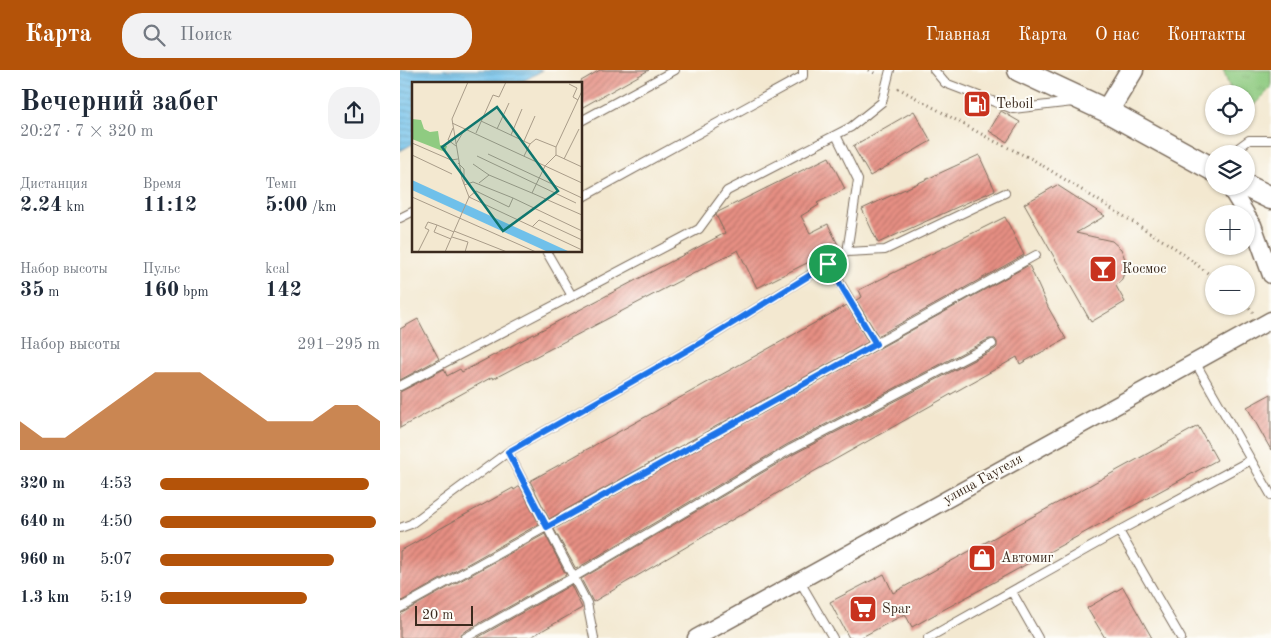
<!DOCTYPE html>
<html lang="ru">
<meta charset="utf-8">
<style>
body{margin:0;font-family:"Old Standard TT",serif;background:#f2f2f3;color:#1f2937;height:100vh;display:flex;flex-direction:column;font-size:19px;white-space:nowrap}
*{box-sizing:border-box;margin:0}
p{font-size:16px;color:#747a83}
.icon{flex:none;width:28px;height:28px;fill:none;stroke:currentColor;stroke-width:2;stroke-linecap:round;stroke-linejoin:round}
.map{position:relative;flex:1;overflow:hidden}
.panel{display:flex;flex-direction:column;background:#fff;width:400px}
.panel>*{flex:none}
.fabs{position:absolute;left:805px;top:15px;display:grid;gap:10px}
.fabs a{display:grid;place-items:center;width:50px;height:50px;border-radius:50%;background:#fff;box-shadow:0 1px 4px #0004;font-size:25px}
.scale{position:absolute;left:15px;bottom:12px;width:58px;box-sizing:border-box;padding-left:5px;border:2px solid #3b2a1e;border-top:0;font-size:14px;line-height:18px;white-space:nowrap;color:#3b2a1e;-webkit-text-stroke:4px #fdfcf7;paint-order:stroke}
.pin{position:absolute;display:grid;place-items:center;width:42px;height:42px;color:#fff;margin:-21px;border:2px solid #fff;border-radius:50%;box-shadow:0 1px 5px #0007}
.round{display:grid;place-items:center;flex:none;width:52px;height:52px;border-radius:20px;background:#f2f2f3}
.headline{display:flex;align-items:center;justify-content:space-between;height:85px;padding:0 20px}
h1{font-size:28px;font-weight:700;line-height:38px}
.stats{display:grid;grid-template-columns:repeat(3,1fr);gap:8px;height:85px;padding:5px 20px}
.stats div{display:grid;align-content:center}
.stats b{font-size:21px;font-weight:700}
.stats small{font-size:14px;font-weight:400}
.stats p{font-size:14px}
.chart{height:140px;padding:10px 20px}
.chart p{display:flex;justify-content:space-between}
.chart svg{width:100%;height:90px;margin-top:5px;fill:#b45309;opacity:.7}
ul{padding:0 20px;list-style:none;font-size:16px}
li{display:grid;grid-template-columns:80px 60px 1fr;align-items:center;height:38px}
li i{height:12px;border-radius:6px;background:#b45309}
header{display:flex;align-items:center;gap:30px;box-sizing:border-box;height:70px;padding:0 25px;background:#b45309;color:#fff}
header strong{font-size:24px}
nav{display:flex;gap:28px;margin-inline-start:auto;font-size:18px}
.search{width:350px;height:45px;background:#f2f2f3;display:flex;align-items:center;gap:12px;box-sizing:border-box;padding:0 18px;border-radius:20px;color:#747a83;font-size:19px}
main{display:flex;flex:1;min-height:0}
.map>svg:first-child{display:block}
</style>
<header>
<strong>Карта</strong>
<div class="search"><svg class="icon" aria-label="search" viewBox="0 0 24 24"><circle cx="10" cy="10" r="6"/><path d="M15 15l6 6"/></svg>Поиск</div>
<nav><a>Главная</a><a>Карта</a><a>О нас</a><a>Контакты</a></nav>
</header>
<main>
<section class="panel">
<div class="headline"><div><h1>Вечерний забег</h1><p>20:27 · 7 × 320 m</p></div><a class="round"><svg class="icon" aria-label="share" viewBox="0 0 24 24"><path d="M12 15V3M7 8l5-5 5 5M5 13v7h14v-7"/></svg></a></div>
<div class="stats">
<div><p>Дистанция</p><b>2.24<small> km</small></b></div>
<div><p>Время</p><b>11:12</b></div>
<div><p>Темп</p><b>5:00<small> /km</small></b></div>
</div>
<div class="stats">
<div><p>Набор высоты</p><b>35<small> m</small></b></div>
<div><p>Пульс</p><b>160<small> bpm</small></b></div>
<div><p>kcal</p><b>142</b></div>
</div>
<div class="chart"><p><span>Набор высоты</span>291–295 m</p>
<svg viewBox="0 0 160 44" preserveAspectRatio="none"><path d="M0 44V30L10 38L20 38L30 30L40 22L50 14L60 6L70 6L80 6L90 14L100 22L110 30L120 30L130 30L140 22L150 22L160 30V44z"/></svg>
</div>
<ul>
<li><b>320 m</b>4:53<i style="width:95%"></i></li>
<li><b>640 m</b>4:50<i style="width:98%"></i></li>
<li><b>960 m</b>5:07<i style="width:79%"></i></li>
<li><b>1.3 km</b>5:19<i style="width:67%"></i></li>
</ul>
</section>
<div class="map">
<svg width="871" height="568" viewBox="0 0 871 568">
<defs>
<pattern id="grass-tufts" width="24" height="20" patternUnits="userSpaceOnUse" patternTransform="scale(1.25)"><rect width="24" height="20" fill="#8fcb81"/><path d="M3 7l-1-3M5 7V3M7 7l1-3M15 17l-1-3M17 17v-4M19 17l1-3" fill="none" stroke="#7cae6f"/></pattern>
<pattern id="water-rules" width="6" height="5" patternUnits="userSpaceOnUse" patternTransform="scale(1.25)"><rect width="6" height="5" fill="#6fc0ea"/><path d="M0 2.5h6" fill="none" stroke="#5c9cbd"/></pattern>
<pattern id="building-hatch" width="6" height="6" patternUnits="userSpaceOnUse" patternTransform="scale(1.25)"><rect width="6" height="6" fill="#e68f83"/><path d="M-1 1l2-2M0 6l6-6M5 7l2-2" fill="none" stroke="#bc756b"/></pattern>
</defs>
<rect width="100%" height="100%" fill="#fdfcf7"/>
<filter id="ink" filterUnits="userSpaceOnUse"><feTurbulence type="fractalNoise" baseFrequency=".02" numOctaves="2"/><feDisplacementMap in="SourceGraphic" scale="10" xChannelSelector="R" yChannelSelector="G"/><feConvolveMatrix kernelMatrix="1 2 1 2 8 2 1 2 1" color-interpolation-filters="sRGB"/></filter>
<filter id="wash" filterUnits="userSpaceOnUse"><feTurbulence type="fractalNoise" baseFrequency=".0096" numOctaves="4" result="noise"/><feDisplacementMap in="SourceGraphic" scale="20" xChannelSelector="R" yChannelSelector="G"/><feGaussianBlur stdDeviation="1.12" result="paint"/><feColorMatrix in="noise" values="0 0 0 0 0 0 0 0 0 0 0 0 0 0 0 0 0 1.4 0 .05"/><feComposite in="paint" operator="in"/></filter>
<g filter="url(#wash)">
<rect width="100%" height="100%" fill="#f3e8d0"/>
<!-- grass -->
<path fill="url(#grass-tufts)" stroke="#657a50" d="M823,0H871V18L851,38L846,35V24H832Z"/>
<!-- water -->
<path fill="url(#water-rules)" stroke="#557584" d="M0,0H143L118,14H14V73L0,81Z"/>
<g id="blocks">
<!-- building -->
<path fill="url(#building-hatch)" d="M200,0H249L181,38V11Z
M514,41L531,71L470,106L453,76Z
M601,41L620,52L607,72L589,61Z
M579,85L595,120L478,173L462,139Z
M429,87L445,119L417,133L419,135L401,146L410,163L428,154L439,177L357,218L338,180L93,309L92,307L0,358V322L44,299L47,306L60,299L62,302L325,163L316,145L318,142Z
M657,115L705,146L676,163L712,171L721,179L725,189V200L722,209L716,216L725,232L691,252L624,134Z
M605,147L624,185L478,266L456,230L462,227L459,220Z
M629,195L648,237L666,269L620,294L617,287L413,402L193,532L181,509L394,384L595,279L597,277V272L595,269H589L388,374L176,499L154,459Z
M447,235L468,272L149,449L130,411Z
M18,249L39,289L0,310V259Z
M871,324V380L847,337Z
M798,356L817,390L512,557L505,544L460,568H449L430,532L484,504L493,523Z
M120,416L139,454L0,532V481L113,418L114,420Z
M145,464L166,505L62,563L59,568H0V544Z
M171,515L182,538L129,568H77Z
M723,517L752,568H705L687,538Z"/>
</g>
</g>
<g filter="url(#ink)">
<use href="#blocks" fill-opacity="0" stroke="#7b6c5c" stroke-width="1"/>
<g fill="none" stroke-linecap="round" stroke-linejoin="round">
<defs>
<path id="lane" d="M534,0L545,13L613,39L673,32
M181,51L275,0
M830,84L849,70H871
M181,128L403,6V0
M0,148L14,141
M146,181L172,226L299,159L327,121L451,57L482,32L490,0
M447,182L485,180L605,123
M429,194L476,274
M795,292L871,425
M0,316L172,226
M108,382L302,272L447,182L458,110L436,65
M0,458L11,454L108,382L187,533L194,568
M719,461L781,568
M399,510L433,568
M612,522L638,568
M0,538L636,185
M65,568L174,507L391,379L592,274
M528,568L719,461L851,390"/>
<path id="street" d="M829,116L846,144
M846,145L853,155L871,205
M296,568L871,250"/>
<path id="secondary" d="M619,0L707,41L814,100
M707,41L732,0
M846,116L871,128"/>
</defs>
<!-- lane casing -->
<use href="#lane" stroke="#7b6c5c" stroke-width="10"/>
<!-- street casing -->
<use href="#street" stroke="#7b6c5c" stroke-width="19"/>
<!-- secondary casing -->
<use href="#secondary" stroke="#7b6c5c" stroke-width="25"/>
<!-- path -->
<path stroke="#7b6c5c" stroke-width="3" stroke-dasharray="1 4" stroke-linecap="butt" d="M469,0L476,4
M498,18L594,71L632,89L778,180L814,208
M846,234L853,242"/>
<!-- lane -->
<use href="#lane" stroke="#fff" stroke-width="8"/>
<!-- street -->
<use href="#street" stroke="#fff" stroke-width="16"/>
<!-- secondary -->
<use href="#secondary" stroke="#fff" stroke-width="22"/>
</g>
</g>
<g fill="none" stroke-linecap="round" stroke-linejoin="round" filter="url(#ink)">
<defs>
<path id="route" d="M428,194L476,274L147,457L108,382L302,272Z"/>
</defs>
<!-- route casing -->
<use href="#route" stroke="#fff" stroke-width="10"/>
<!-- route -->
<use href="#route" stroke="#1a73e8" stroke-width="6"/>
</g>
<!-- icons -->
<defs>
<symbol id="fuel-square" viewBox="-11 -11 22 22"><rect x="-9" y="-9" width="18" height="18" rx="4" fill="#c8321e" stroke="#fdfcf7"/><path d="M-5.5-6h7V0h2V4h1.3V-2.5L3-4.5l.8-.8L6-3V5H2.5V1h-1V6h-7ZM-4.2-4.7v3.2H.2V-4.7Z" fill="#fff"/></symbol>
<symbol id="bar-square" viewBox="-11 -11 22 22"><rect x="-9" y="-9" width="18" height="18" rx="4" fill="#c8321e" stroke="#fdfcf7"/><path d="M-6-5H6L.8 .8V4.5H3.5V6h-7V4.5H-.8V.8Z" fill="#fff"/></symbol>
<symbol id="shop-square" viewBox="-11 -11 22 22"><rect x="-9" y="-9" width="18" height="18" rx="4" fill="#c8321e" stroke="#fdfcf7"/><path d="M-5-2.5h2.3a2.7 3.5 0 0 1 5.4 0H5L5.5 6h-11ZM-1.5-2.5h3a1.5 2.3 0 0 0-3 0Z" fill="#fff"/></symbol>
<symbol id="supermarket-square" viewBox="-11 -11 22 22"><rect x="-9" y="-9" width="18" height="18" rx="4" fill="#c8321e" stroke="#fdfcf7"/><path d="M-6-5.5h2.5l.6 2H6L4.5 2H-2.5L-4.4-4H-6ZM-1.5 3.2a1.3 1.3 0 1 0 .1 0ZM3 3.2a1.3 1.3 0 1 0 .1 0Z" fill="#fff"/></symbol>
</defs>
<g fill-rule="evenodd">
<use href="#fuel-square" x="561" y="18" width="32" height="32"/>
<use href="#bar-square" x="687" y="183" width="32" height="32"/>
<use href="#shop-square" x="566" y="472" width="32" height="32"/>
<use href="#supermarket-square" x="447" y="523" width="32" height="32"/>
</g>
<g text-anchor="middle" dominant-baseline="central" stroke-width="4" stroke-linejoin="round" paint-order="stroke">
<!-- poi labels -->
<g font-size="14" fill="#3b2a1e" stroke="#fdfcf7" text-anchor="start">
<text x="596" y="34">Teboil</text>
<text x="722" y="199">Космос</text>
<text x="601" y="488">Автомиг</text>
<text x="482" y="539">Spar</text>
</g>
<!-- street labels -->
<g font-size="14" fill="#3b2a1e" stroke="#fdfcf7">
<text transform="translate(583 409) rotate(-29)">улица Гаугеля</text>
</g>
</g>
<!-- overview -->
<g transform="translate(12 12)">
<rect width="170" height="170" fill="#f3e8d0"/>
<path d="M0,37L9,38L12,47L18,50L26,49L28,63L35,64L33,70L0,57Z" fill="#8fcb81"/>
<path d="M0,98L158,170H136L0,108Z" fill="#6fc0ea"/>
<path fill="none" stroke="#a99c89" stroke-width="1" d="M157,2L165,6L161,15L166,18M69,39L118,62L112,74M40,41L170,101M41,46L36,58L44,64M85,47L97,21M64,51L81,13L87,15L94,0M99,53L110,27M112,59L123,34M0,61L39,78L46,77M44,62L53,47M118,62L124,57L144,65L170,9M144,65V73L133,84L120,111L170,133M76,72L170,116M0,73L40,92M144,73L170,85M65,74L164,121M152,77L167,47M46,81L52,87V102M61,82L77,93M67,101L77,93L120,111M52,103L61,100L101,116L97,125L64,109L57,115L170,168M0,115L124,170M101,116L170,149M120,145L127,138L170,158M42,149L95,170M40,155L56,160L53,170M39,157L22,150L25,143L42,150M6,170L17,148L13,146L16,140L25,143M33,170L57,115L50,97L40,37L56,0"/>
<path fill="#0f766e" fill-opacity="0.15" stroke="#0f766e" stroke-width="2.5" d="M85,25L146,109L91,149L30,65Z"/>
<rect width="170" height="170" fill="none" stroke="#3b2a1e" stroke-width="2.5"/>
</g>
</svg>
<div class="fabs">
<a><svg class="icon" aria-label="locate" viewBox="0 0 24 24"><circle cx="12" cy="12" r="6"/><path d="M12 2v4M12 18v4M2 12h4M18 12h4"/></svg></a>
<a><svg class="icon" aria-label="layers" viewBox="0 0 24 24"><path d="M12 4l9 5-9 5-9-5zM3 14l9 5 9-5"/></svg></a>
<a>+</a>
<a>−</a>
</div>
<div class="scale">20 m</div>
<div class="pin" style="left:428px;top:194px;background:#1e9e55"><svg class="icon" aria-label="arrive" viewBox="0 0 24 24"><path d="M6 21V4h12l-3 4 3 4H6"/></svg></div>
</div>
</main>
